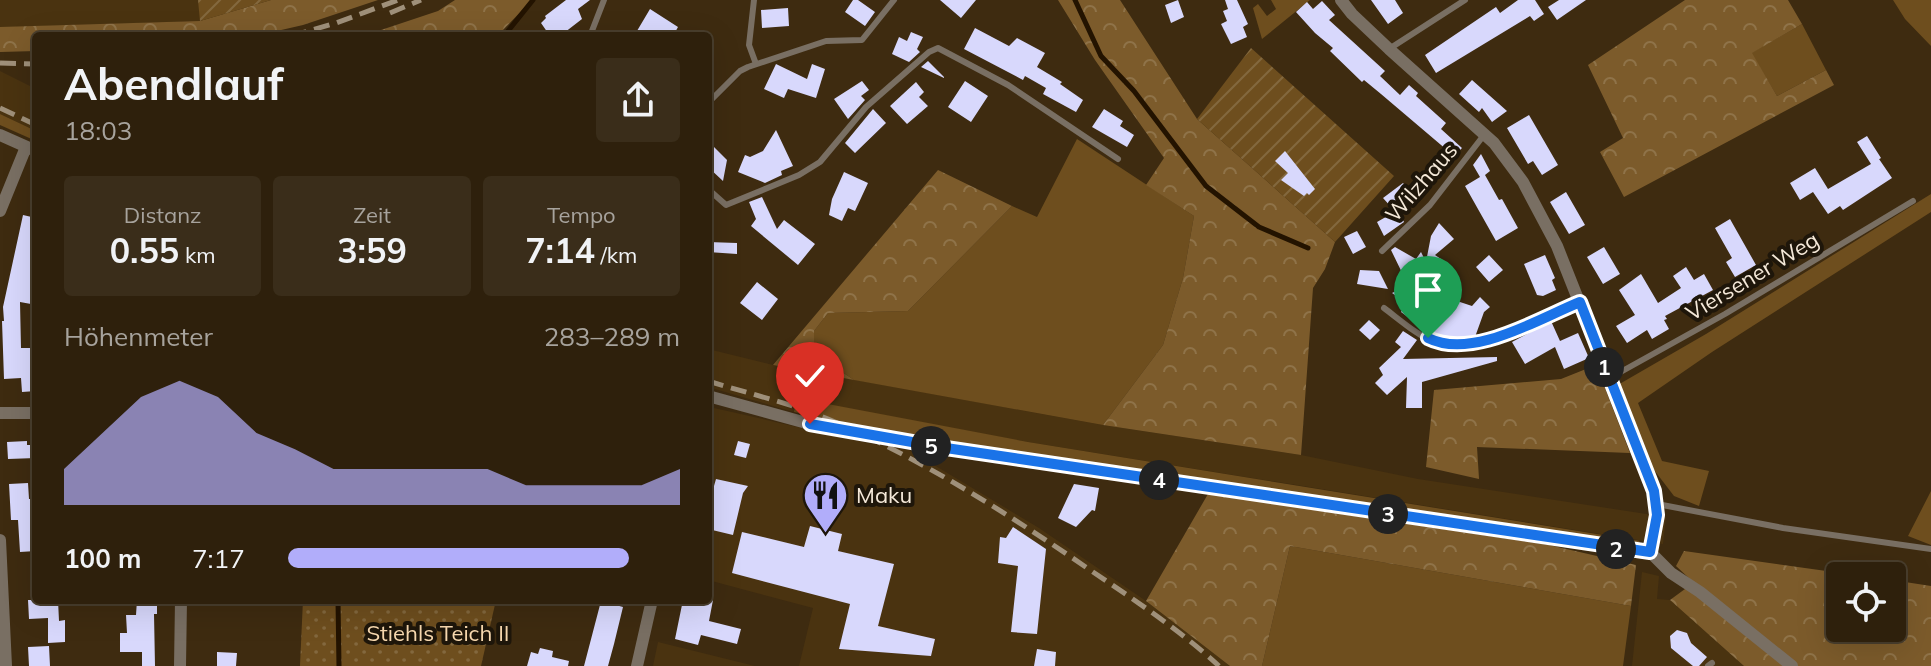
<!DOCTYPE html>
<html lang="de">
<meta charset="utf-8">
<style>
body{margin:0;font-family:Mulish,sans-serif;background:#3a2d1a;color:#f1f3f6;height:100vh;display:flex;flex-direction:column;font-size:30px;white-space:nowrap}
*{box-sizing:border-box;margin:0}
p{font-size:26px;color:#a7a39d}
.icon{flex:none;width:44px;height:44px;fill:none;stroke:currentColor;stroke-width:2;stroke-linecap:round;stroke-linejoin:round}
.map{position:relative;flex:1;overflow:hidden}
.sheet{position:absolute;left:32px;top:32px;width:680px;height:572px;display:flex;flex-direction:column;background:#2e200c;border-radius:8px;box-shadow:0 8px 32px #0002,0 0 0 2px #493e2d}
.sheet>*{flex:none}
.buttons{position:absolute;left:1826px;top:562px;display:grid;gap:16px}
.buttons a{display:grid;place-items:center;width:80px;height:80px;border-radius:8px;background:#2e200c;box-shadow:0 8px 32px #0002,0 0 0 2px #493e2d;font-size:40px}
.pin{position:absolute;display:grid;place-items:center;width:68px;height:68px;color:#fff;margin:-82px -34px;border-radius:50% 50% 50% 0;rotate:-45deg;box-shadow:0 0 8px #0007}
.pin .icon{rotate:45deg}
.km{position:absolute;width:40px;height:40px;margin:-20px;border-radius:50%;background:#222;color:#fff;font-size:22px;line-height:40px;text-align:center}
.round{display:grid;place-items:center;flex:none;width:84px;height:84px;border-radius:8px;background:#3a2d1a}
.summary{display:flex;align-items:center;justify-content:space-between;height:136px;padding:0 32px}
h1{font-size:44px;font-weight:700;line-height:60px}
.stats{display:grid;grid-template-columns:repeat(3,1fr);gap:12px;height:136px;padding:8px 32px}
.stats div{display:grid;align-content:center;border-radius:8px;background:#3a2d1a;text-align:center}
.stats b{font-size:34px;font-weight:700}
.stats small{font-size:22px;font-weight:400}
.stats p{font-size:22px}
.chart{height:224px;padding:16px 32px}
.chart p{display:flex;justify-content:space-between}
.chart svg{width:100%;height:144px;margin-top:8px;fill:#b1adfa;opacity:.7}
ul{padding:0 32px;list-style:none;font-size:26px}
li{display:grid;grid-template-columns:128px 96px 1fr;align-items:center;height:60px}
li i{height:20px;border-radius:10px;background:#b1adfa}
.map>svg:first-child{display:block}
</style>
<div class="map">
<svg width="1931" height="666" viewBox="0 0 1931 666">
<defs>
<pattern id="forest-crowns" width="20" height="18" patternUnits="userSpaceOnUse" patternTransform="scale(2)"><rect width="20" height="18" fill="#7c5b2b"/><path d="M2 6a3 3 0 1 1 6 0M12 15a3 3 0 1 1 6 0" fill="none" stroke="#8f7349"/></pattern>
<pattern id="park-dots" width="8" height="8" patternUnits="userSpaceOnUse" patternTransform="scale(2)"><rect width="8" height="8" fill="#6e4e1e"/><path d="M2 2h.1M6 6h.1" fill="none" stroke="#83683e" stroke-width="1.8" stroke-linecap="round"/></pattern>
<pattern id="garden-furrows" width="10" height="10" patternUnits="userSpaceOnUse" patternTransform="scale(2)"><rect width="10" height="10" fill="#6e4e1e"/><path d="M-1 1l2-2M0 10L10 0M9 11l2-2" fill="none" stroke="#83683e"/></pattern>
</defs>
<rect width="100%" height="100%" fill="#3e2b10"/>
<!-- built -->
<path fill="#4a3310" d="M0,0H271L200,21L13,27H0Z
M0,71L36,89V131L0,114Z
M708,349L773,365L1103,425L1301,455L1418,479L1666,517L1663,544L1028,442L797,399L794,412L708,387Z
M714,408L868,443L909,450L1039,528L1146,601L1230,666H799L813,608L708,580V431Z
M1642,572L1659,576L1657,599L1670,600L1744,666H1632Z
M658,642L755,666H653Z"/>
<!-- grass -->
<path fill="#6e4e1e" d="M1271,0H1310L1262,39L1253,8L1258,4L1267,16L1276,9Z
M1893,0H1931V46L1905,19Z
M1802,24L1826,70L1777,96L1751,53Z
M0,114L36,131V141L0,125Z
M1077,139L1194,216L1183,278L1163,345L1103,425L854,380L814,353V331L828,313L908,311L1012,206L1037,217Z
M1931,194V212L1712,352L1638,403L1662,461L1709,471L1699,506L1674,496L1651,466L1616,386L1706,334Z
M796,398L1028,442L1640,541L1634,545L905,435L794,412Z
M1931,491V545L1908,536Z
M1290,546L1631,606L1623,666H1262Z"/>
<!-- forest -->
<path fill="url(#forest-crowns)" d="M271,0H378L303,25L255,36H36V51L0,52V27L200,21Z
M455,0H532L497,36H363L438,11Z
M1058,0H1120L1197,119L1335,242L1325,269L1313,288L1301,455L1103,425L1163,345L1183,278L1194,216L1146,185L1164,158L1095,60Z
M1685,0H1788L1802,24L1752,53L1777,96L1826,70L1834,85L1624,197L1600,152L1623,138L1588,65Z
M938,170L1012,206L908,311L828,313L814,331V353L854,380L773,365Z
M1596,365L1630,453L1477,447L1479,479L1426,467L1434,390L1561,379Z
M1208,494L1549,545L1636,565L1631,606L1290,546L1262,666H1230L1146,601Z
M1684,551L1862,576H1840V628H1892V580L1931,586V666H1744L1670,600L1685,589L1691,580L1676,566Z"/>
<!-- park -->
<path fill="url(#park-dots)" d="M303,600H496L481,666H300Z"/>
<!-- garden -->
<path fill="url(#garden-furrows)" d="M198,0H271L200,21Z
M1251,48L1394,176L1335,242L1197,119Z"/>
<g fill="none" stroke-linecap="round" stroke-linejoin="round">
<!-- stream -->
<path stroke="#231300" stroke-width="5" d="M1075,0L1101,56L1134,91L1206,186L1259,227L1308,248
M504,36L533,0
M338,600L339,666"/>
</g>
<!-- building -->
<path fill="#d8d8fc" d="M566,0H590L578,9L582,19L560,36H550L541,23L546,18L545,16Z
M853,0H858L875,12L865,26L845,12Z
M940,0H976L961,18Z
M1178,0L1184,17L1171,23L1165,5Z
M1225,0H1237L1248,24L1243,27L1247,37L1231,44L1221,24L1227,21L1223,11L1228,9Z
M1371,0H1395L1403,13L1388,24Z
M1518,0H1535L1544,14L1534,21L1530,16L1436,73L1425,55L1496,7L1500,13Z
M1559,0H1586L1557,20L1548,7Z
M1322,1L1335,15L1329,20L1385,71L1380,76L1400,95L1409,85L1418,93L1416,96L1446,123L1441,129L1462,148L1454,156L1381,94L1364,80L1362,82L1330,51L1333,48L1315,33L1296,12L1307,2L1313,9Z
M788,8L789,26L762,28L761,10Z
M650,9L678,27L673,36H634Z
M975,28L1009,46L1017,38L1045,53L1037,67L1062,82L1060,84L1083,100L1076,112L1043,94L1046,88L1025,76L1023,80L964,49Z
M911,32L923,37L917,49L920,52L909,62L892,54L899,37L907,41Z
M928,61L944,77V78L921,67Z
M776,64L807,79L812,64L825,69L816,98L788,89L784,98L764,89Z
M1472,80L1507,111L1492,122L1482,108L1479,112L1459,94Z
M862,81L869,90L861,96L865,100L848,119L834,99Z
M965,81L988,96L971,122L948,107Z
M916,82L924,92L919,97L928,106L907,124L890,106Z
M873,109L886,123L855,153L845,143Z
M1104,109L1123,121L1120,126L1134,135L1127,147L1092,127Z
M1529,115L1558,165L1542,175L1533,161L1528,164L1507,128Z
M776,130L793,166L781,171L782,175L765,183L738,172L745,155L750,157L763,151Z
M1867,136L1881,158L1873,163L1879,159L1892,178L1843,210L1840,206L1828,214L1813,192L1800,200L1790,183L1815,168L1828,189L1871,164L1857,142Z
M708,141L727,160L723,181L708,167Z
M1285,151L1315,189L1309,195L1307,193L1304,196L1281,180L1288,173L1275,161Z
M1481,154L1490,171L1485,175L1499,200L1502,199L1518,228L1496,241L1465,186L1480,177L1473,165Z
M844,172L868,183L855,211L848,208L842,221L829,215L832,199Z
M1403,183L1411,193L1392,208L1383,198Z
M1566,192L1585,225L1569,234L1550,202Z
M762,197L777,229L784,220L815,244L798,265L751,226L756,219L749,202Z
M1398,210L1404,222L1384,236L1377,222Z
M23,215L36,218V279L31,304L20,302L21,348H36V391L22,392L21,378L4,379L2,321H4L3,307Z
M1730,219L1756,265L1735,277L1726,262L1732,258L1715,228Z
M1439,223L1454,239L1435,255L1444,261L1424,290L1472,306L1480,297L1490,307L1484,312L1475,337L1452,340L1432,335L1401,312L1406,303L1392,293L1408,285L1391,250L1395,247L1416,259L1421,252L1426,262L1431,236Z
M1357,231L1366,247L1353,254L1344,237Z
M708,242L737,243V254L708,252Z
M1604,247L1620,274L1603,284L1587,257Z
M1489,255L1503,270L1489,282L1476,267Z
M1545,255L1555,278L1552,280L1556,290L1543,296L1537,295L1524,264Z
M1686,267L1694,280L1704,274L1713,290L1665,316L1667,319L1664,320L1669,329L1652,339L1647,330L1627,343L1616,326L1635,315L1619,290L1641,274L1658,303L1681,288L1673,276Z
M1360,270L1379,271L1388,289L1357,284Z
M757,282L778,299L762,320L740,303Z
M1369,320L1380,330L1370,340L1359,330Z
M1551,321L1560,341L1578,333L1589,358L1564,369L1555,347L1525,364L1512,342Z
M1403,331L1417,340L1403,359L1497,357V361L1422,382V408H1406L1407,377L1387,395L1375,383L1383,375L1379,368L1401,347L1395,342Z
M27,441V445H36V458L8,459L7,442Z
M738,441L750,444L746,458L734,455Z
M716,479L748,486L743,493L733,535L708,529V492L712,493Z
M28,483L29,499H34L36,551L20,552L18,520H11L9,484Z
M1074,484L1099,488L1095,511L1092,510L1076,527L1058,518Z
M810,526L842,534L838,551L894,564L878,626L935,639L931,656L839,649L850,604L732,573L742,532L804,547Z
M1013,527L1046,549L1037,634L1011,632L1018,566L998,563L1000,537L1006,538Z
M28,600H58L59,621L65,620V642L48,643V618L29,619Z
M137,600H157V614H154L155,666H142V652H120V633H127L126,615H136Z
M683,600H713L709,621L741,629L737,644L701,635L698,645L675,639Z
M601,601L623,607L614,644L608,666H584Z
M1677,630L1687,633L1691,643L1707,657L1699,666H1693L1671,648L1670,636Z
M49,646L50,666H29L28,647Z
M540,648L553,651L552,657L569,661L568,666H527L531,652L538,654Z
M1037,649L1056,652L1055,666H1034Z
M217,652L237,653L236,666H217Z"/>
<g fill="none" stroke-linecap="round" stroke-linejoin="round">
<!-- lane -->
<path stroke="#796f63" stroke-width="6" d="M754,0L749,45L756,64
M590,36L604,0
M1389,49L1465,0
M708,103L740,71L748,67L826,41L862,40L894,0
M708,189L726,205L799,175L820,162L866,107L929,52L938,48L1008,85L1118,159
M1382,251L1430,205L1484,135
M1384,308C1400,320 1418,336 1436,343C1473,357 1545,316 1580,302
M1608,379L1725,314L1913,201
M1657,504L1783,528L1931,549
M1708,666L1712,663"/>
<!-- street -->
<path stroke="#796f63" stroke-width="12" d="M1341,0L1352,14L1389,49L1494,143L1523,182L1557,246L1654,491L1657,515L1650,552
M0,135L36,151
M0,211L26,147
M708,396L810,424L864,435L1650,552L1671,573L1700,592L1792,666
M0,413H36
M0,540L6,666
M180,666L181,600
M637,666L652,600"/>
<!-- rail -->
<path stroke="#9f907a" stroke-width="5" stroke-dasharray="16 8" stroke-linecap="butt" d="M390,13L421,0
M291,36L336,23L398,0
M0,63L36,64
M0,108L36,125
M708,381C750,394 794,404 835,422C927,462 1010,515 1093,572C1136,601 1181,631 1219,666"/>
</g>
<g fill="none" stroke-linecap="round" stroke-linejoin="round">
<defs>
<path id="route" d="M810,424L946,448L1650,552L1657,515L1654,491L1580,302C1538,319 1472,360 1428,338"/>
</defs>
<!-- route casing -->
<use href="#route" stroke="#fff" stroke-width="16"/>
<!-- route -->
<use href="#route" stroke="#1a73e8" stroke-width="10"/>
</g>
<!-- icons -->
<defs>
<symbol id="restaurant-pin" viewBox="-11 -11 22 30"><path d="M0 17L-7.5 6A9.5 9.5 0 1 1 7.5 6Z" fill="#b1adfa" stroke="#1e160a"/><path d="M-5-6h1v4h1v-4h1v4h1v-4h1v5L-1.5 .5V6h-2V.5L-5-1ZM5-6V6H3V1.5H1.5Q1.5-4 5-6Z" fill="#111"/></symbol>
</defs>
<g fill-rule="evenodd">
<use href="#restaurant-pin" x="800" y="470" width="51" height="69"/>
</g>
<g text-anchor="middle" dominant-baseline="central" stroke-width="8" stroke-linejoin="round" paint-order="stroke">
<!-- street labels -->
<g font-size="22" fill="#f5e9d9" stroke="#1e160a">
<text transform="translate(1421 182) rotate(-49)">Wilzhaus</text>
<text transform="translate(1752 276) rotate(-31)">Viersener Weg</text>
</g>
<!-- poi labels -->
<g font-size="22" fill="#f5e9d9" stroke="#1e160a" text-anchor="start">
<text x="856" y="495">Maku</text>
</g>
<!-- park labels -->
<g font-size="22" fill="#f8d9af" stroke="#1e160a">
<text x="438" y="633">Stiehls Teich II</text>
</g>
</g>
</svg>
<div class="buttons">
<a><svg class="icon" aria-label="locate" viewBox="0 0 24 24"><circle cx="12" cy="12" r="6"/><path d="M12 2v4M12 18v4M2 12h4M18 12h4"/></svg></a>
</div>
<div class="pin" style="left:1428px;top:338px;background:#1e9e55"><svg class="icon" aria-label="arrive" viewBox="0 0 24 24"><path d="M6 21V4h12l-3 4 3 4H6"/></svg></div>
<div class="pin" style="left:810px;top:424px;background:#d93025"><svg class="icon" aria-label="check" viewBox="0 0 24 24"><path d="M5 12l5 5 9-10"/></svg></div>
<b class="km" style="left:1604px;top:367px">1</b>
<b class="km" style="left:1616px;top:549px">2</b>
<b class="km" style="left:1388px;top:514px">3</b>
<b class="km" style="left:1159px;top:480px">4</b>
<b class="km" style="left:931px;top:446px">5</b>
<section class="sheet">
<div class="summary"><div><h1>Abendlauf</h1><p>18:03</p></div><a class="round"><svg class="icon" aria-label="share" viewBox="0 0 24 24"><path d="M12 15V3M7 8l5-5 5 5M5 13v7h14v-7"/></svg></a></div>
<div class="stats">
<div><p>Distanz</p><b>0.55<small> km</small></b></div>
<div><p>Zeit</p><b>3:59</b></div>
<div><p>Tempo</p><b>7:14<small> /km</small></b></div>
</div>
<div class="chart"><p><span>Höhenmeter</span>283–289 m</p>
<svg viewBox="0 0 160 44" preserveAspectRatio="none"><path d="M0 44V33L10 22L20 11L30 6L40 11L50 22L60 27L70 33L80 33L90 33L100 33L110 33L120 38L130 38L140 38L150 38L160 33V44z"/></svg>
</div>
<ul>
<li><b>100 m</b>7:17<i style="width:87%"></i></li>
</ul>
</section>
</div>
